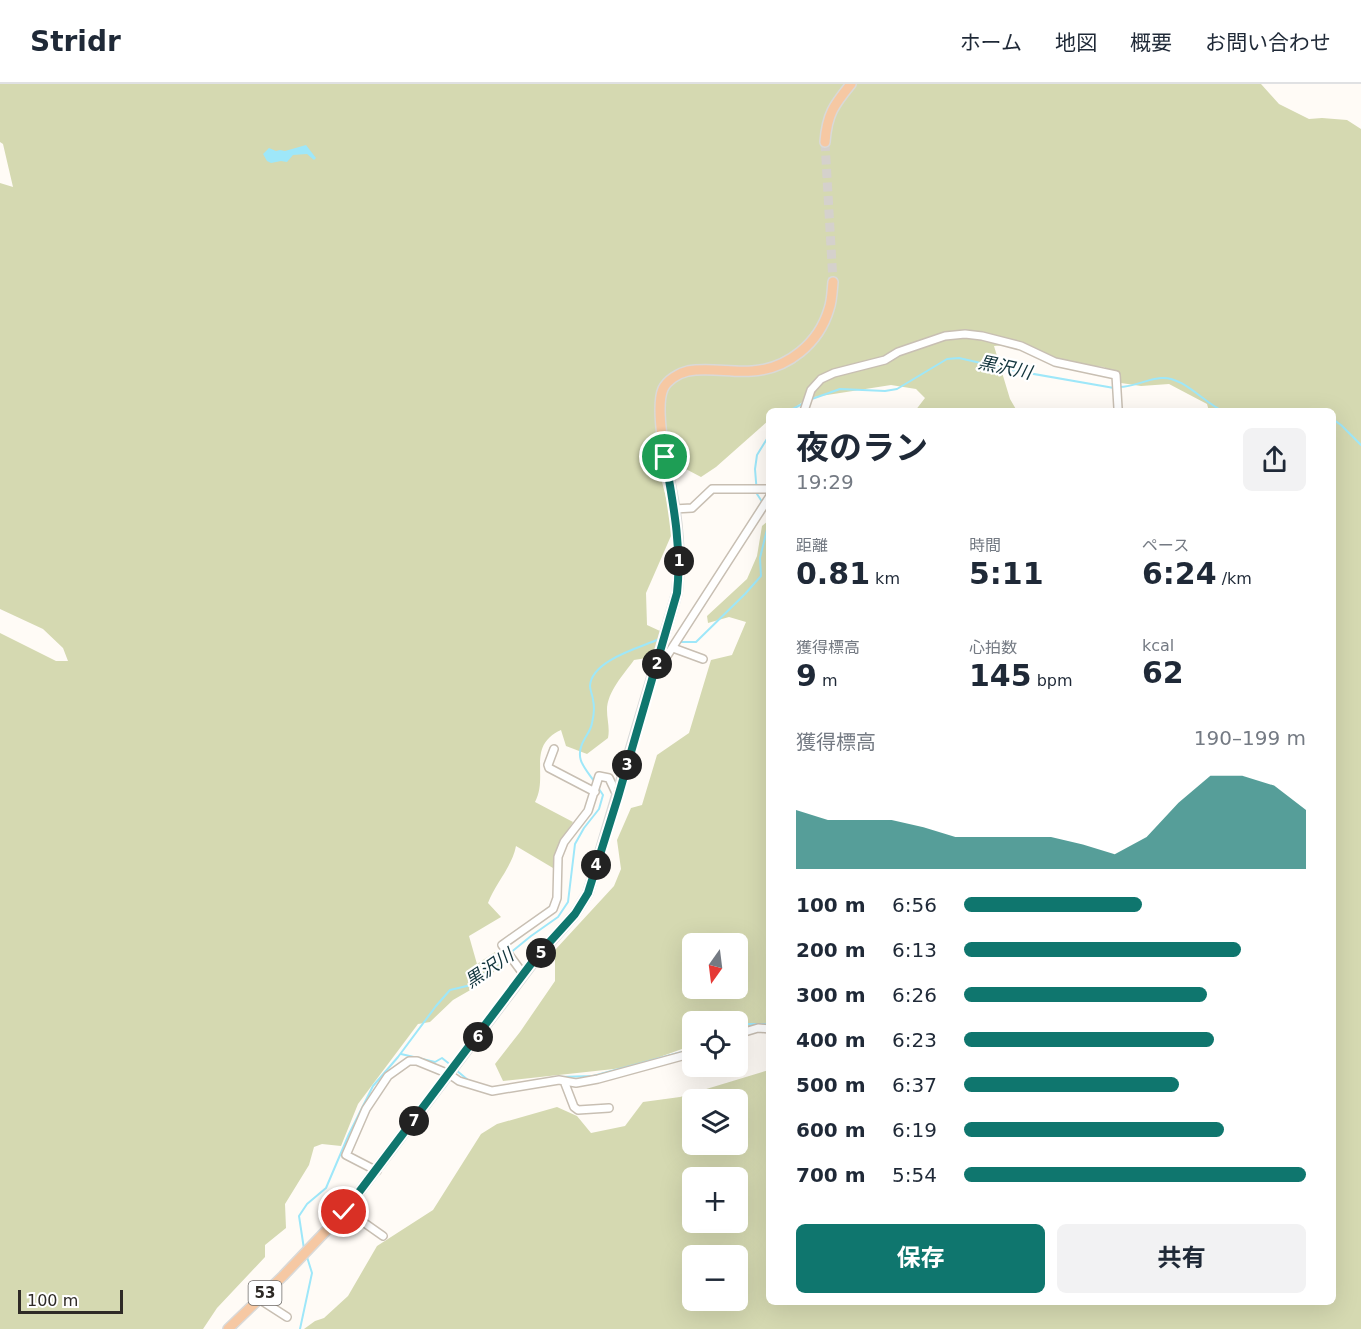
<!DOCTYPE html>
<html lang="ja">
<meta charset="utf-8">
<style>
body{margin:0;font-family:"DejaVu Sans","Noto Sans JP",sans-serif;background:#f2f2f3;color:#1f2937;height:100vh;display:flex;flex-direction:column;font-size:22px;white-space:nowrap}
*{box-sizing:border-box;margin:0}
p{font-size:20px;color:#747a83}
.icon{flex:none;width:33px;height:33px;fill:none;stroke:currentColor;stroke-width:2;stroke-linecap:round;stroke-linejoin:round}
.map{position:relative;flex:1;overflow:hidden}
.sheet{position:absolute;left:766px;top:324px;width:570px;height:897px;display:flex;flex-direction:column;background:#fff;border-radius:9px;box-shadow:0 6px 24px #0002}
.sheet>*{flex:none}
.needle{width:39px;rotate:194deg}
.buttons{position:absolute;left:682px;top:849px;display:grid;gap:12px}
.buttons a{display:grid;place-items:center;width:66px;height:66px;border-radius:9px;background:#fff;box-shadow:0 6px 24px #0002;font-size:30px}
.scale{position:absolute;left:18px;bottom:15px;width:105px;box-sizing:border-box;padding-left:6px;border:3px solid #2e2a26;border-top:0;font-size:16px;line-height:21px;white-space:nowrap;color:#2e2a26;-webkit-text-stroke:4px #fff;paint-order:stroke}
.pin{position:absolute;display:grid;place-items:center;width:51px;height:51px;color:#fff;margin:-26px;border:3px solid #fff;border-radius:50%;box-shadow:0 2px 6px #0007}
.km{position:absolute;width:30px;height:30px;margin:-15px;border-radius:50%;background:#222;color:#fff;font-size:16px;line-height:30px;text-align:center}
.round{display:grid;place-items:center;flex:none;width:63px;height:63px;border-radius:9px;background:#f2f2f3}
.overview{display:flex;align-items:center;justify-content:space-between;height:102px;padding:0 30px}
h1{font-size:33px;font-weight:700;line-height:45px}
.metrics{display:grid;grid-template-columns:repeat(3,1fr);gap:9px;height:102px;padding:6px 30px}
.metrics div{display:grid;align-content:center}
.metrics b{font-size:30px;font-weight:700}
.metrics small{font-size:16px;font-weight:400}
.metrics p{font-size:16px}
.chart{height:168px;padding:12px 30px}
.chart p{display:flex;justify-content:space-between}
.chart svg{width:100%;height:108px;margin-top:6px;fill:#0f766e;opacity:.7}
.primary-button{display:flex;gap:12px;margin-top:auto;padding:12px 30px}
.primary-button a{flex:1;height:69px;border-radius:9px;background:#0f766e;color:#fff;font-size:24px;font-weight:700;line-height:69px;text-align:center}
.primary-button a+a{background:#f2f2f3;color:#1f2937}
ul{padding:0 30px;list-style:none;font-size:20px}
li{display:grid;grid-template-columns:96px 72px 1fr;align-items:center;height:45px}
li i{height:15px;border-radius:8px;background:#0f766e}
header{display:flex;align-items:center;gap:36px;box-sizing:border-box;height:84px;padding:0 30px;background:#fff;border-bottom:2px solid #e0e1e3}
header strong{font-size:28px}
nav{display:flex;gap:33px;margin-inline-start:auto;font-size:21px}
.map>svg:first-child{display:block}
</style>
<header>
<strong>Stridr</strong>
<nav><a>ホーム</a><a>地図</a><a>概要</a><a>お問い合わせ</a></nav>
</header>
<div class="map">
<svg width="1361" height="1245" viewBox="0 0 1361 1245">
<rect width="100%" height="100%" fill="#fffbf6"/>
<!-- green -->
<path fill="#d5d9b1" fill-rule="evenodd" d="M0,0H1261L1279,20L1309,35L1322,34L1347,36L1361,45V1245H304L315,1237L324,1234L348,1212L377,1162L433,1126L481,1050L497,1040L557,1023L577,1032L591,1049L625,1042L643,1018L680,1013L769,986L770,1218H1334V327H1209L1207,320L1169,300L1141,302L1121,299L1104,283L1051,279L1021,260L994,262L1010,315L1017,327H915L925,314L916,305L891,301L808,314L790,327H770L769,336L716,383L701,393L682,383L660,390L674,445L646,509L647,541L660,547L653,573L634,576C624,590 607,608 607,626C607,636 610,644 608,654L587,670L566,662L561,646C526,662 549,692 535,718L573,738C563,753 556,766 553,784L516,762C512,783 495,800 488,819L501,833L469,852L477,880L495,868L506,873L486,897L453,916L430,938L418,940L358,1020L341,1062L322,1060L314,1063L309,1081L285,1120L286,1144L265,1161V1173L217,1224L203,1245H0V549L56,577H68L63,564L43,545L0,525V99L13,103L3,60L0,58ZM693,1016H738V1060H693ZM693,1094H738V1138H693ZM693,1172H738V1216H693Z
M769,436V943L738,951V938H693V961L632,983L503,997L495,980L520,948L555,897V866L614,802L621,785L617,756L631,724L642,721L657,671L689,649L711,576L732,571L746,538L729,533L708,539L707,532L747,495L757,472L762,442ZM693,860H738V904H693Z"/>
<!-- water -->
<path fill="#9ee7f9" d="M306,61L316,74L314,76L307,70L293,71L287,78L281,77L271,79L267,77L263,70L269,64L276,67L280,66L285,67Z"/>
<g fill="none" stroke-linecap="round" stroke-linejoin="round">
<!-- stream -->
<path stroke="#9ee7f9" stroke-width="2" d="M1119,303C1134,303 1147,295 1161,294C1183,292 1204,319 1223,327
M809,316L840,305L885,307L897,305L947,275L959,274L1011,286L1114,304
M789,327L804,319
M1334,336L1341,341L1361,361
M770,350L757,371L755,385L757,410L770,430
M678,558H696L745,510L761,492L760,474L770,433
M594,697C584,683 574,674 584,656C587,650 591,646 592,639C594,631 595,624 593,616C593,612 590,607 590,602C591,577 638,564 657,556L661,557
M738,944L748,940H770
M401,970L435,978L442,974L452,982
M456,986L468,996
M558,993L593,992L693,965
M304,1165L299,1132L307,1120L326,1104L349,1050L373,1002L398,973L436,922L450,906L471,901L531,852L558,833L568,818L575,760L584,744L599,725L603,711L597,702
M300,1245L312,1189L307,1173"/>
<!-- major-tunnel -->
<path stroke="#d5d1cc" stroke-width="9" stroke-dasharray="9 4.5" stroke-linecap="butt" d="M825,58L833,198"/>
<defs>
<path id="minor" d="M804,327L811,306L821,295L834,289L885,276L898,268L945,252L965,250L982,252L1021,262L1055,278L1116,291L1118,324
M674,425L692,424L712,405H770
M673,564L703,575
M654,592L770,412
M554,665L548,681L549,684L595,708
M524,891L502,861L553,825L557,814L558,773L564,758L588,727L599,692L609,694L617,711
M738,950L758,944L770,945
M564,997L574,1023L578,1026L609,1024
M377,1087L346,1071L366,1025L388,992L409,977H417L449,990L459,997L492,1007L559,996L576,999L598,995L693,969
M346,1126L383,1152
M259,1215L287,1233"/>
<path id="major" d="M825,58C827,30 834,21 851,0
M228,1245L283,1192L344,1128L538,872L575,830L588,809L677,509C680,482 679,455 675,427C671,400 653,328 663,305C667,296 679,289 688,287C709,283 732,289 752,287C788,285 819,259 829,225C832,217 832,207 833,198"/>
</defs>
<!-- minor casing -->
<use href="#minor" stroke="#c8bfb3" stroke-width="10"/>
<!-- major casing -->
<use href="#major" stroke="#d9d9d8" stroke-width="12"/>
<!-- minor -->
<use href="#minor" stroke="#fff" stroke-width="7"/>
<!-- major -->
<use href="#major" stroke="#f6c8a3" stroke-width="9"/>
</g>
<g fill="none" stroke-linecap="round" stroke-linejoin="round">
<defs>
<path id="route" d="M344,1128L537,872L575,830L588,809L618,713L677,509C682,463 673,419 665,373"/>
</defs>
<!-- route casing -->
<use href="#route" stroke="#fff" stroke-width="12"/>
<!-- route -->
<use href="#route" stroke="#0f766e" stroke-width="8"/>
</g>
<g text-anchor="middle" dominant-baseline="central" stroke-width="4.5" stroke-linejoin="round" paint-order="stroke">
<!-- shield labels -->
<rect fill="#fff" stroke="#6d6a67" stroke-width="1.5" x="248.5" y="1197" width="33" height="24" rx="4.5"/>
<g font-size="15" font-weight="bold" fill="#2e2a26">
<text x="265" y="1209">53</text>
</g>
<!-- water labels -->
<g font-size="18" font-style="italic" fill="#10333b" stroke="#fff">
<text transform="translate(1005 283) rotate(12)">黒沢川</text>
<text transform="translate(489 884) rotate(-34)">黒沢川</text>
</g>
</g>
</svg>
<div class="buttons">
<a><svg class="needle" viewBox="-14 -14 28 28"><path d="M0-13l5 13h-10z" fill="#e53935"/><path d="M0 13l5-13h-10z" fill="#747a83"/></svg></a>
<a><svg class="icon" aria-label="locate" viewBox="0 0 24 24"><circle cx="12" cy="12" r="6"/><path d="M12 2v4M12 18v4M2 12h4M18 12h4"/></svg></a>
<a><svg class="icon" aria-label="layers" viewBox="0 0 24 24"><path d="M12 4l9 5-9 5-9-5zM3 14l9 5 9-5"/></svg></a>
<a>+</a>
<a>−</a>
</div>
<div class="scale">100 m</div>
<div class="pin" style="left:665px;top:373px;background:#1e9e55"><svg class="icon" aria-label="arrive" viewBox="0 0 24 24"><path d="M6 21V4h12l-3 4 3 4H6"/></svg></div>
<div class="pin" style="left:344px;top:1128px;background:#d93025"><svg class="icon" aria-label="check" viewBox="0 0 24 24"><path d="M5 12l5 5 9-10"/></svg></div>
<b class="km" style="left:679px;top:477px">1</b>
<b class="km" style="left:657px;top:580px">2</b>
<b class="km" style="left:627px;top:681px">3</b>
<b class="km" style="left:596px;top:781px">4</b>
<b class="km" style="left:541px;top:869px">5</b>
<b class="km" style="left:478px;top:953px">6</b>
<b class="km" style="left:414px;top:1037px">7</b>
<section class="sheet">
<div class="overview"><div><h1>夜のラン</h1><p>19:29</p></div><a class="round"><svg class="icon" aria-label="share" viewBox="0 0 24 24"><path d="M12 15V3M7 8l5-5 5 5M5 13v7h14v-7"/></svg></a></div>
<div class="metrics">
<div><p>距離</p><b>0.81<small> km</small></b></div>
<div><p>時間</p><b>5:11</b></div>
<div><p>ペース</p><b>6:24<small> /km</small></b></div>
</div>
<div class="metrics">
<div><p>獲得標高</p><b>9<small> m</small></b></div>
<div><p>心拍数</p><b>145<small> bpm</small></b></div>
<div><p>kcal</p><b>62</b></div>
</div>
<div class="chart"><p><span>獲得標高</span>190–199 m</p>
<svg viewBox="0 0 160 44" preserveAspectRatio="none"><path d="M0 44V20L10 24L20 24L30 24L40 27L50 31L60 31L70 31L80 31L90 34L100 38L110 31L120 17L130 6L140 6L150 10L160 20V44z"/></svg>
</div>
<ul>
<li><b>100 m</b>6:56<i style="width:52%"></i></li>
<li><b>200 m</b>6:13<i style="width:81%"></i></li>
<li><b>300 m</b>6:26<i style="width:71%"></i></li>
<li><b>400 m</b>6:23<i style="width:73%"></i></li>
<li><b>500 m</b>6:37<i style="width:63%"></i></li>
<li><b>600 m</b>6:19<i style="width:76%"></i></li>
<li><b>700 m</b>5:54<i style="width:100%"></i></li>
</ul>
<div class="primary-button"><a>保存</a><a>共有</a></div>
</section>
</div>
